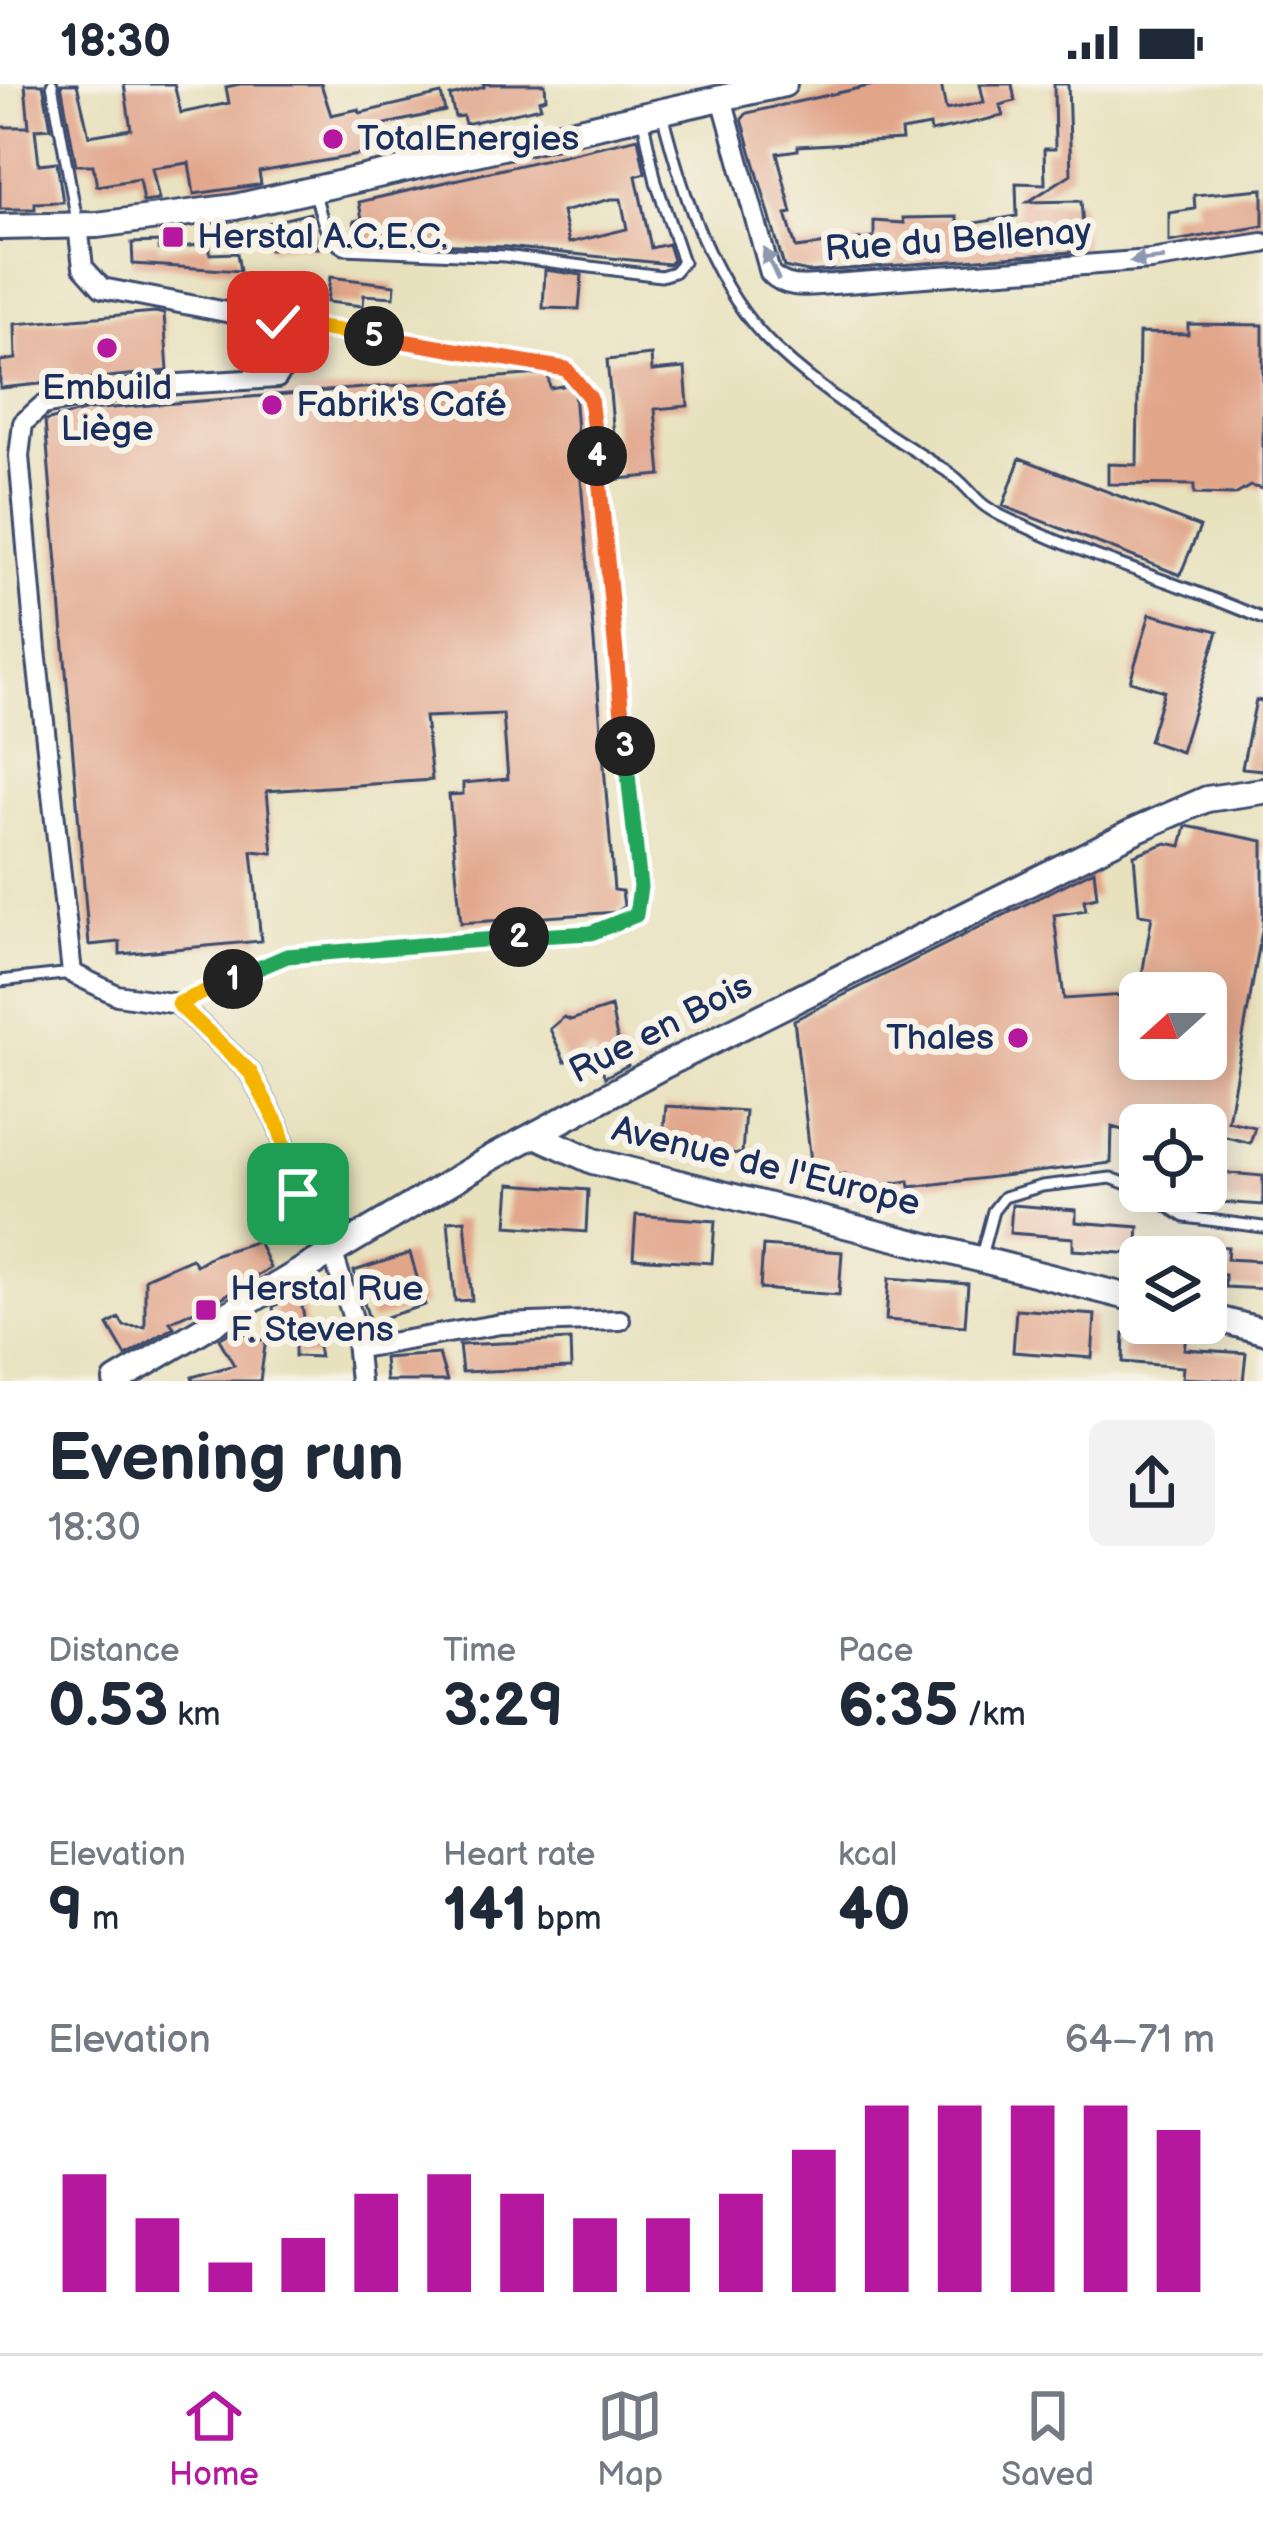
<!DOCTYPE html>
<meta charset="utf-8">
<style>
body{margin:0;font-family:"Balsamiq Sans",sans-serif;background:#f2f2f3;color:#1f2937;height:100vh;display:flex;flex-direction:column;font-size:45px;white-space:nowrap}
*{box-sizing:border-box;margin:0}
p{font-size:39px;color:#747a83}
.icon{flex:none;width:66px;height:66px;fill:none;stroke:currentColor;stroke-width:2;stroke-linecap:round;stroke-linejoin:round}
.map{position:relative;height:1297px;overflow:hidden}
.drawer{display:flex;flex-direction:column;background:#fff;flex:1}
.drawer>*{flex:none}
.needle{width:78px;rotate:249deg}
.buttons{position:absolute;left:1119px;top:888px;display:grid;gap:24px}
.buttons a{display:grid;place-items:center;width:108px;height:108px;border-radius:18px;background:#fff;box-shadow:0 6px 30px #0003;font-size:60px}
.pin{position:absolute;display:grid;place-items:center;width:102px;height:102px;color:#fff;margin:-51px;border-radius:24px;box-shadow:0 6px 18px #0006}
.km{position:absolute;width:60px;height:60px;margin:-30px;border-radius:50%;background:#222;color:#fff;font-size:33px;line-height:60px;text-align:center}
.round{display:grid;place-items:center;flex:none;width:126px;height:126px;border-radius:18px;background:#f2f2f3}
.summary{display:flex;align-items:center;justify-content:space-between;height:204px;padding:0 48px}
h1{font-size:66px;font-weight:800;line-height:90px}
.figures{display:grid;grid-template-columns:repeat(3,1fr);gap:18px;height:204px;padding:12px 48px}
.figures div{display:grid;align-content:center}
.figures b{font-size:60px;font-weight:800}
.figures small{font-size:33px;font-weight:400}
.figures p{font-size:33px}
.chart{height:336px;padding:24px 48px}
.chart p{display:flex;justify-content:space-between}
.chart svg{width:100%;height:216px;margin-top:12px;stroke:#b5179e;stroke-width:6}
.status{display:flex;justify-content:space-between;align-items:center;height:84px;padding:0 60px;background:#fff;direction:ltr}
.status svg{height:33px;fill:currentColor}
.dock{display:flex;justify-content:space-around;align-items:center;height:168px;border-top:3px solid #e0e1e3;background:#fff;font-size:33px;color:#747a83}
.dock a{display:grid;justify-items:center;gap:6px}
.dock .active{color:#b5179e}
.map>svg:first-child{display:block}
</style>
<div class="status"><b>18:30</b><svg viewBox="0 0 49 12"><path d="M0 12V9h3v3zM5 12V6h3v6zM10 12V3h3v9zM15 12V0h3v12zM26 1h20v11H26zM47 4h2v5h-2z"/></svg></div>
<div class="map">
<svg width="1263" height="1297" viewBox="0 0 1263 1297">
<rect width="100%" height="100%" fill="#f7f3e8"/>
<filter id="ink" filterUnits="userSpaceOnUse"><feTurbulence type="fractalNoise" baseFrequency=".00833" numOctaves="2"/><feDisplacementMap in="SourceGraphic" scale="24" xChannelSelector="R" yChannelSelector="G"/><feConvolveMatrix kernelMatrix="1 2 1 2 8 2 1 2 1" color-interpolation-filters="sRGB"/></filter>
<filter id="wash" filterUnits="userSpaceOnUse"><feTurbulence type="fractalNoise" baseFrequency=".004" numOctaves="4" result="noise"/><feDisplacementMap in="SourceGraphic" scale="48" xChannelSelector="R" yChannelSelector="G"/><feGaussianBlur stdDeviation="2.7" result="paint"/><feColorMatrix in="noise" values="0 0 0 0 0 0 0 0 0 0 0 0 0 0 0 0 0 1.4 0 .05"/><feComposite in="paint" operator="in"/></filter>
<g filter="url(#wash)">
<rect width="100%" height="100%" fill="#e8e1bd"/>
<g id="blocks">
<!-- building -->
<path fill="#e1a58a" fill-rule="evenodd" d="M25,0H43L51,44L35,45L39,80L57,78L63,118L35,119V125H0V43H29Z
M61,0H77L89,52L131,45L124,0H174L181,29L229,19L226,3L240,0H321L331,31L359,25L360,29L441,10L445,27L364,45L370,69L259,88L261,100L257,101L194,110L189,79L152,84L159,116L143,118L139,95L97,102L93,81H76Z
M483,0H545L546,14L539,16L541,23L465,40L463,32L455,33L450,12L484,3Z
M878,0H941L946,26L984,18L980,0H1012L1015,17L1000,21L1003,32L931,48L930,42L901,47L902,56L798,62V66L777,69L792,129L786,130L796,164L874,154V137L904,139L903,134L957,133V142L1017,132L1016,99L1045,100L1044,65H1055L1054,0H1068L1071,90L1028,118L1081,117L1085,167L808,188L784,183L742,35L747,29Z
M638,54L645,89L636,92L651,164L668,160L673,176L669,180L506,163L358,157L354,137L362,135L359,118ZM611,115H621L627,145L569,159L562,128Z
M1263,105V142L1169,158V129L1195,125L1194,111Z
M310,129L318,164L293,162L269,165L264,140Z
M159,158V165L210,160V170L237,169L240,187L133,180L132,159Z
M545,186L582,191L579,225L543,224Z
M330,193L395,201L394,213L364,211L363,222L327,218Z
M155,228L164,230L168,287L0,304V277L16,275L15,240Z
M1188,240L1263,241V405L1250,402L1235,411L1194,410V401L1108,400V380L1137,381L1139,249L1188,250Z
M651,271L652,287L685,284L688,322L655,325L661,391L618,395L607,276Z
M540,290L548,291L550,304L568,301L574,309L614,806L622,807L624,822L617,828L461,839L449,711L463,710V699L508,695L503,630L425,633L432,696L267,707L273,769L252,767L261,857L120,870V858L89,861L45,337L88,326Z
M1020,374L1200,443L1180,491L1003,422Z
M1150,530L1218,547L1181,668L1149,657L1164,607L1130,597Z
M1256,616L1263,617V686L1242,684Z
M1186,742L1263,757V841L1228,1037L1255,1043L1250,1059L1206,1048V1041H1140V1051L1112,1043L1111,1079L910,1103L909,1097L848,1106L845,1090L813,1094L794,936L1094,786L1097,813L1084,816L1086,826L1054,831L1064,915L1140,910V975H1206V909H1139L1152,832L1139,830L1134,771L1166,759L1181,762Z
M611,923L618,959L628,981L605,993L593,965L565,978L550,945L564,933L571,936Z
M666,1022L745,1027L742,1070L662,1064Z
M1206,1087L1263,1092V1121L1206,1117Z
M510,1100L588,1106L586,1148L507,1142Z
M1012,1121L1076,1126V1138L1139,1143L1137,1170L1073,1166V1154L1010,1149Z
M636,1131L715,1137L712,1179L633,1174Z
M465,1136L472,1216L455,1217L448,1137Z
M258,1157L270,1184L220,1215L170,1238L174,1243L126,1272L108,1241L119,1234L124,1242L145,1243V1194L191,1174L196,1181L213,1171Z
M763,1162L842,1168L839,1211L760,1205Z
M1206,1162L1228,1163L1227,1175L1263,1177V1205L1225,1203V1191L1206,1190Z
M410,1169L425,1221L370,1238L354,1187Z
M889,1194L968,1200L965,1242L886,1236Z
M299,1207L309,1259L317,1258L320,1273L295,1272V1254L278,1257L273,1223Z
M1016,1225L1095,1231L1092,1274L1013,1268Z
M241,1242L252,1258L266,1255L260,1297H193L192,1293L234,1281L219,1255Z
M1124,1249L1186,1253L1184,1265L1246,1269L1243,1297L1182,1294L1183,1283L1123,1278Z
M570,1256L571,1284L462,1288L459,1261Z
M439,1270L447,1297H386L384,1274Z"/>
</g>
</g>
<g filter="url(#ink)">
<use href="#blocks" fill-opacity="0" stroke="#3a4a6c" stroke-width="3"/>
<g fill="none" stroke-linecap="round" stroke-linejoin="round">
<defs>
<path id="service" d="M52,0L77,137
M662,29C683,111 712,204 775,264C826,312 886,349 945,386C959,394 967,405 978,416C990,428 1010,436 1026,443C1103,479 1185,500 1263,535
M315,109C321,130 324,155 344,165L505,172L661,192L674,188L683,178L656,98L642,32
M0,897L72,889
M178,920L287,872L350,864L591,849L636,831L640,803L590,314L566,285L279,238
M1143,1107L1185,1133L1263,1143
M981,1172L993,1127L1004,1113L1042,1102L1111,1094L1140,1105"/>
<path id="minor" d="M722,14L770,189C787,207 811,201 833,200L1150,176L1263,159
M78,142L83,183L102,204L278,238L293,269L277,294L147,302L43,321L23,339L19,372L36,566L72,889L117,911L178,920L250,988L279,1043L298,1110L332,1166L354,1238L360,1297
M360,1264L501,1240L620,1236"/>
<path id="tertiary" d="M0,143L97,141L235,123L784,0
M536,1051L593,1077L1140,1216
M1206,1232L1263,1247
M116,1297L491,1074L665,981L1138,745L1207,715L1263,707"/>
</defs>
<!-- service casing -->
<use href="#service" stroke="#3a4a6c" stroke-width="15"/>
<!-- minor casing -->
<use href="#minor" stroke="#3a4a6c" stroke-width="24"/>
<!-- tertiary casing -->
<use href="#tertiary" stroke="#3a4a6c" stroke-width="30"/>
<!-- service -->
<use href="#service" stroke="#fff" stroke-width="9"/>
<!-- minor -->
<use href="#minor" stroke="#fff" stroke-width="18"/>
<!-- tertiary -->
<use href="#tertiary" stroke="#fff" stroke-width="24"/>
</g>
<!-- one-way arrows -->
<defs><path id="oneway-solid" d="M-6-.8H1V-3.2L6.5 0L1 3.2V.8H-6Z" transform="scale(3)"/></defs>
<g fill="#8d97ae">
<use href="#oneway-solid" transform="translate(1147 176) rotate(174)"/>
<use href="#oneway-solid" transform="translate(771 180) rotate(-115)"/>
</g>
</g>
<g fill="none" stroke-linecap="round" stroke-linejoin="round" filter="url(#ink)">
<defs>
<path id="split-1" d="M233,895L178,920L250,988L279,1043L298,1110"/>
<path id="split-2" d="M233,895L287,872L519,853"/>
<path id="split-3" d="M519,853L591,849L636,831L640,803L625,662"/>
<path id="split-4" d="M597,372L625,662"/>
<path id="split-5" d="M374,252L566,285L590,314L597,372"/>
<path id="split-6" d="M278,238L374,252"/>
</defs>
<!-- split-1 casing -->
<use href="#split-1" stroke="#fff" stroke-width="24"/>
<!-- split-2 casing -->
<use href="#split-2" stroke="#fff" stroke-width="24"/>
<!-- split-3 casing -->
<use href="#split-3" stroke="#fff" stroke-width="24"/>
<!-- split-4 casing -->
<use href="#split-4" stroke="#fff" stroke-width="24"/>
<!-- split-5 casing -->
<use href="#split-5" stroke="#fff" stroke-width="24"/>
<!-- split-6 casing -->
<use href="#split-6" stroke="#fff" stroke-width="24"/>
<!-- split-1 -->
<use href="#split-1" stroke="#f5b400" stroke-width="15"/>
<!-- split-2 -->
<use href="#split-2" stroke="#22a559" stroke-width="15"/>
<!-- split-3 -->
<use href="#split-3" stroke="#22a559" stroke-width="15"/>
<!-- split-4 -->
<use href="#split-4" stroke="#f0652b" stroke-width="15"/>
<!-- split-5 -->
<use href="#split-5" stroke="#f0652b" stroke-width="15"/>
<!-- split-6 -->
<use href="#split-6" stroke="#f5b400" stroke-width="15"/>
</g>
<!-- markers -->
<g fill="#b5179e" stroke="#f7f3e8" stroke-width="4.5">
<circle cx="333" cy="55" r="12"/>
<rect x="161" y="141" width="24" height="24" rx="6"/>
<circle cx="107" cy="264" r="12"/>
<circle cx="272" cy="321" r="12"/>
<circle cx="1018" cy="954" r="12"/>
<rect x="194" y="1214" width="24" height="24" rx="6"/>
</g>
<g text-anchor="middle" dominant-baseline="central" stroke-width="12" stroke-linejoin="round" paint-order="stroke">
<!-- poi labels -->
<g font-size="36" fill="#1b2f5e" stroke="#f7f3e8" text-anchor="start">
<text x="357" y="55">TotalEnergies</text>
<text x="197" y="153">Herstal A.C.E.C.</text>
<text x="107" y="304" text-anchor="middle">Embuild<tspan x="107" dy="41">Liège</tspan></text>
<text x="296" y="321">Fabrik's Café</text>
<text x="994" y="954" text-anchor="end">Thales</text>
<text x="230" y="1205">Herstal Rue<tspan x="230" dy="41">F. Stevens</tspan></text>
</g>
<!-- street labels -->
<g font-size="36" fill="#1b2f5e" stroke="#f7f3e8">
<text transform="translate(958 157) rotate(-4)">Rue du Bellenay</text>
<text transform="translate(661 945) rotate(-27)">Rue en Bois</text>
<text transform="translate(766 1083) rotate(14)">Avenue de l'Europe</text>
</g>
</g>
</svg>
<div class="buttons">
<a><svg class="needle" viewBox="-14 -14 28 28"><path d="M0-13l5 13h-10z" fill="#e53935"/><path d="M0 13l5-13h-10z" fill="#747a83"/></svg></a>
<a><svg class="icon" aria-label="locate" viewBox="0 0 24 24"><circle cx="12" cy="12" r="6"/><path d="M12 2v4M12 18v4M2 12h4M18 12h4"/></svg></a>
<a><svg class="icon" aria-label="layers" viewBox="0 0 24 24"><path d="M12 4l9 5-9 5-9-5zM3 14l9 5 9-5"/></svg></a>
</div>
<div class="pin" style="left:298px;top:1110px;background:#1e9e55"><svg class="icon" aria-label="arrive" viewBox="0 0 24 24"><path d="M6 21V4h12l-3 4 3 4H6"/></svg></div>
<div class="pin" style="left:278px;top:238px;background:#d93025"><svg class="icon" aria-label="check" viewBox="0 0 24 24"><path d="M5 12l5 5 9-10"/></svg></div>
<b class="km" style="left:233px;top:895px">1</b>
<b class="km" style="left:519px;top:853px">2</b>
<b class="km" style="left:625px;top:662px">3</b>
<b class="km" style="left:597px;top:372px">4</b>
<b class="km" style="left:374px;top:252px">5</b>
</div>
<section class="drawer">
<div class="summary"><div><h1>Evening run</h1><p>18:30</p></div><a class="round"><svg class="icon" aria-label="share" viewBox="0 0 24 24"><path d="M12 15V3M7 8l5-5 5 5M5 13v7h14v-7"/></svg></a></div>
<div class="figures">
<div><p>Distance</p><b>0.53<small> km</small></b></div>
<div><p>Time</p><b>3:29</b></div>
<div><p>Pace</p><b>6:35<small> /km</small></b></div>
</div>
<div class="figures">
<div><p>Elevation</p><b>9<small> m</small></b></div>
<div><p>Heart rate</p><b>141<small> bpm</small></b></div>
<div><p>kcal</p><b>40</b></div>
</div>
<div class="chart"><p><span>Elevation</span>64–71 m</p>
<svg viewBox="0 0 160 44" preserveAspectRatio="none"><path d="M5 44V20M15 44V29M25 44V38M35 44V33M45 44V24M55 44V20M65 44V24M75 44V29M85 44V29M95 44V24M105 44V15M115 44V6M125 44V6M135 44V6M145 44V6M155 44V11"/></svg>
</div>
</section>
<nav class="dock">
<a class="active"><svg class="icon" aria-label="home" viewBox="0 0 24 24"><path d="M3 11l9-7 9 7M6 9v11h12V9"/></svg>Home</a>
<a><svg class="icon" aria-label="map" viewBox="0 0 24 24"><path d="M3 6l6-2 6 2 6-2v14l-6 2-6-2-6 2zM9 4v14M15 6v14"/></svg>Map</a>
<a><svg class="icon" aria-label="saved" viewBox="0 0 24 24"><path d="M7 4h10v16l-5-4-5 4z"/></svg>Saved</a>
</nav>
